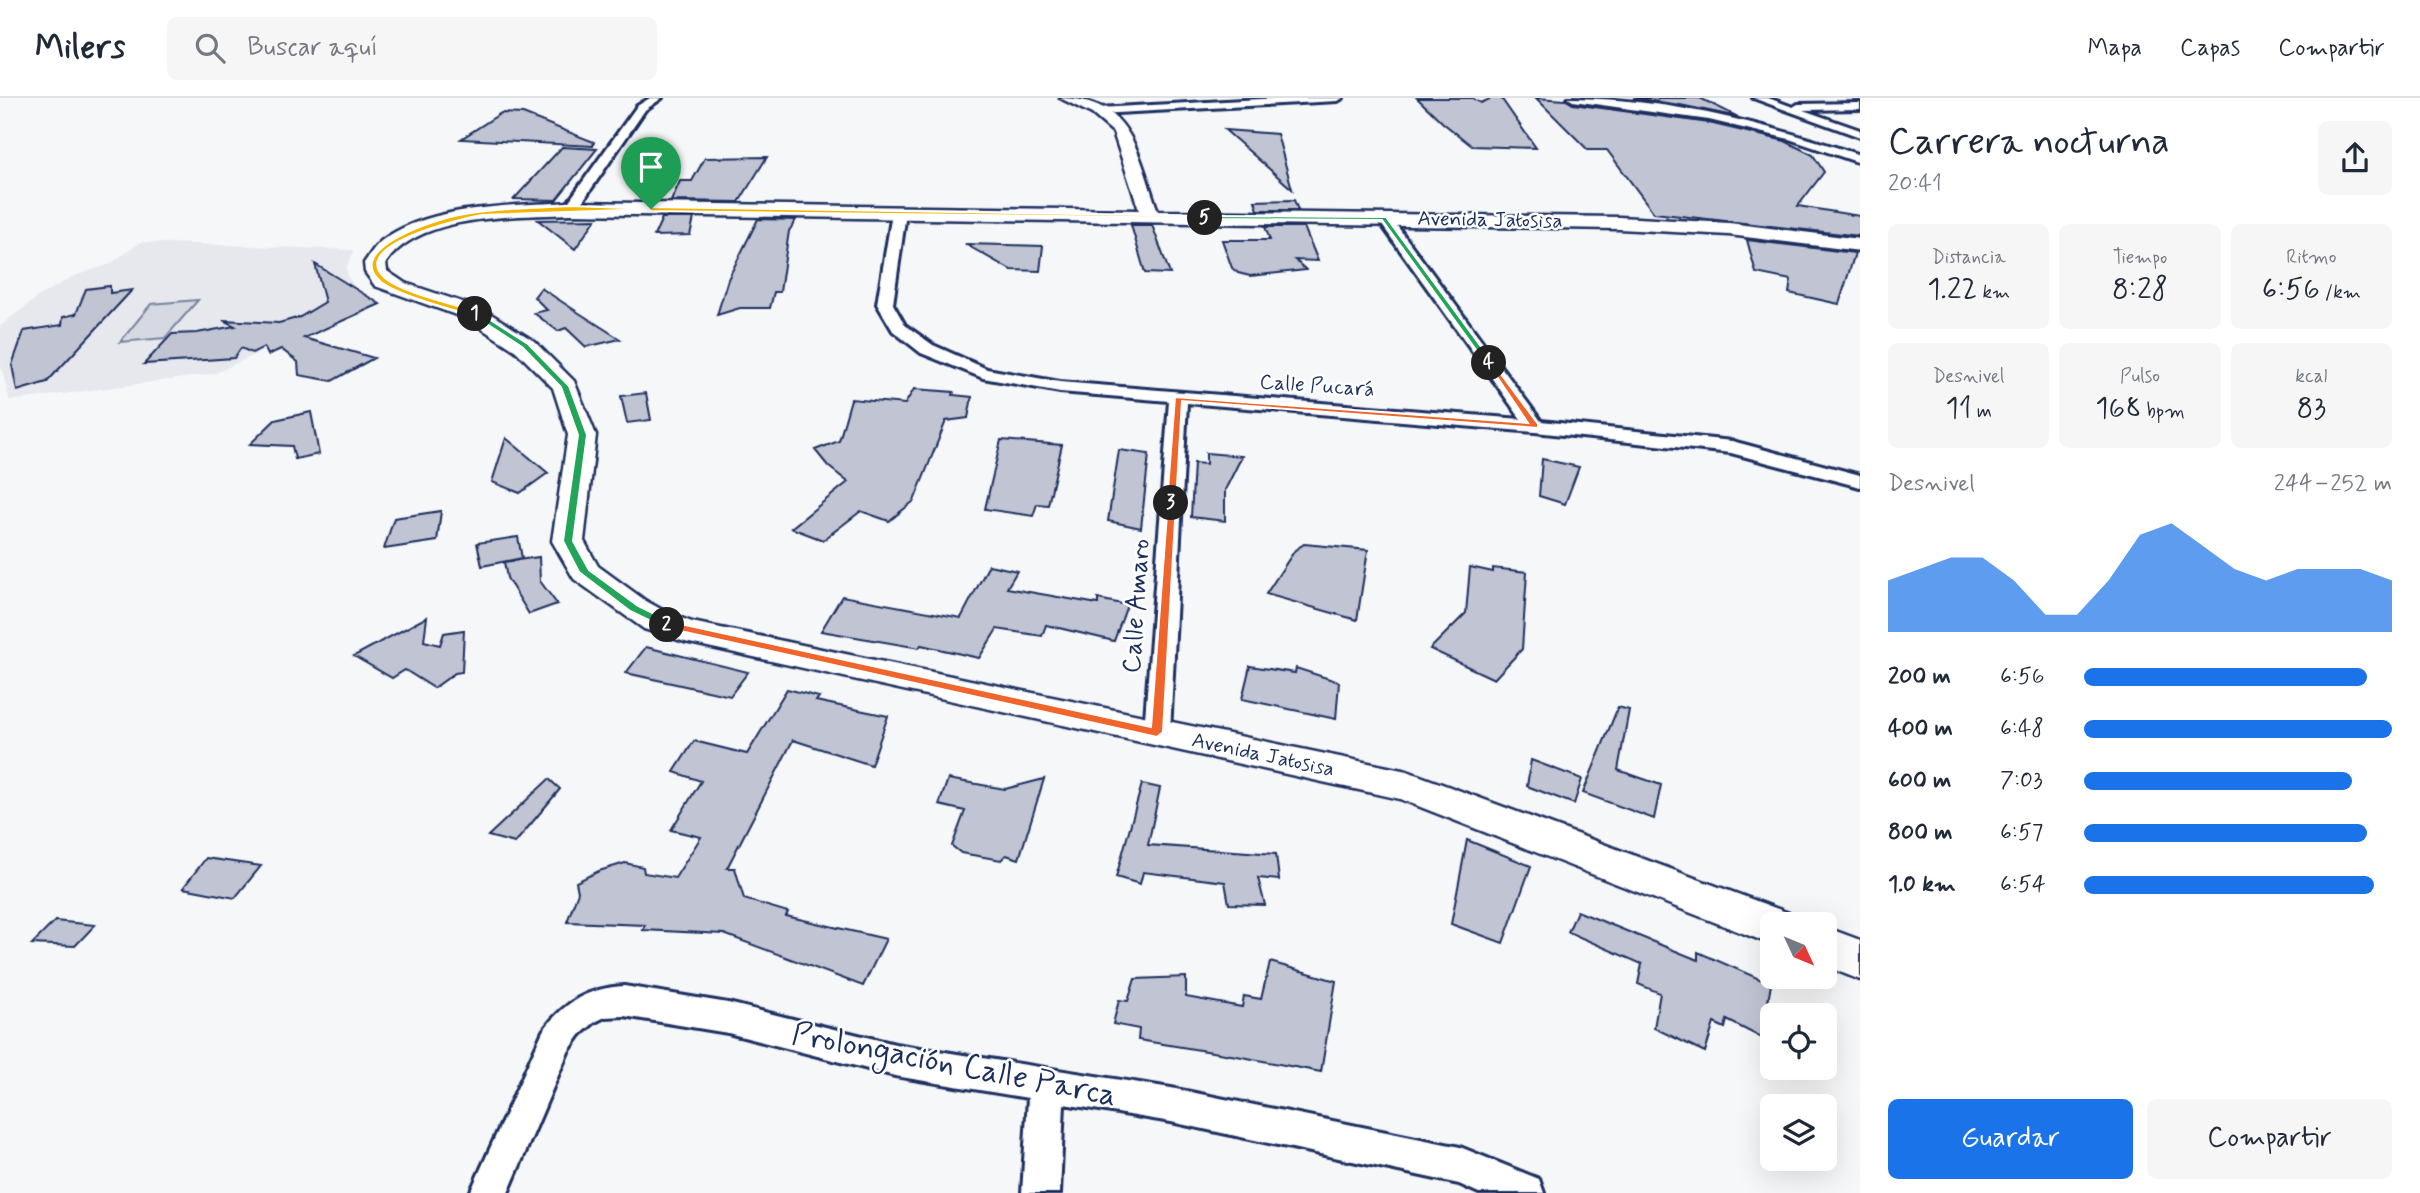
<!DOCTYPE html>
<html lang="es">
<meta charset="utf-8">
<style>
body{margin:0;font-family:Mynerve,sans-serif;background:#f6f6f7;color:#1f2937;height:100vh;display:flex;flex-direction:column;font-size:26px;white-space:nowrap}
*{box-sizing:border-box;margin:0}
p{font-size:23px;color:#747a83}
.icon{flex:none;width:38px;height:38px;fill:none;stroke:currentColor;stroke-width:2;stroke-linecap:round;stroke-linejoin:round}
.map{position:relative;flex:1;overflow:hidden}
.drawer{display:flex;flex-direction:column;background:#fff;width:560px}
.drawer>*{flex:none}
.needle{width:46px;rotate:134deg}
.buttons{position:absolute;left:1760px;top:814px;display:grid;gap:14px}
.buttons a{display:grid;place-items:center;width:77px;height:77px;border-radius:10px;background:#fff;box-shadow:0 7px 28px #0002;font-size:35px}
.pin{position:absolute;display:grid;place-items:center;width:60px;height:60px;color:#fff;margin:-72px -30px;border-radius:50% 50% 50% 0;rotate:-45deg;box-shadow:0 0 7px #0007}
.pin .icon{rotate:45deg}
.km{position:absolute;width:35px;height:35px;margin:-18px;border-radius:50%;background:#222;color:#fff;font-size:19px;line-height:35px;text-align:center}
.round{display:grid;place-items:center;flex:none;width:74px;height:74px;border-radius:10px;background:#f6f6f7}
.overview{display:flex;align-items:center;justify-content:space-between;height:119px;padding:0 28px}
h1{font-size:38px;font-weight:600;line-height:52px}
.metrics{display:grid;grid-template-columns:repeat(3,1fr);gap:10px;height:119px;padding:7px 28px}
.metrics div{display:grid;align-content:center;border-radius:10px;background:#f6f6f7;text-align:center}
.metrics b{font-size:30px;font-weight:600}
.metrics small{font-size:19px;font-weight:400}
.metrics p{font-size:19px}
.chart{height:196px;padding:14px 28px}
.chart p{display:flex;justify-content:space-between}
.chart svg{width:100%;height:126px;margin-top:7px;fill:#1a73e8;opacity:.7}
.button{display:flex;gap:14px;margin-top:auto;padding:14px 28px}
.button a{flex:1;height:80px;border-radius:10px;background:#1a73e8;color:#fff;font-size:28px;font-weight:600;line-height:80px;text-align:center}
.button a+a{background:#f6f6f7;color:#1f2937}
ul{padding:0 28px;list-style:none;font-size:23px}
li{display:grid;grid-template-columns:112px 84px 1fr;align-items:center;height:52px}
li i{height:18px;border-radius:9px;background:#1a73e8}
header{display:flex;align-items:center;gap:42px;box-sizing:border-box;height:98px;padding:0 35px;background:#fff;border-bottom:2px solid #e0e1e3}
header strong{font-size:33px}
nav{display:flex;gap:38px;margin-inline-start:auto;font-size:24px}
.search{width:490px;height:63px;background:#f6f6f7;display:flex;align-items:center;gap:18px;box-sizing:border-box;padding:0 24px;border-radius:10px;color:#747a83;font-size:26px}
main{display:flex;flex:1;min-height:0}
.map>svg:first-child{display:block}
</style>
<header>
<strong>Milers</strong>
<div class="search"><svg class="icon" aria-label="search" viewBox="0 0 24 24"><circle cx="10" cy="10" r="6"/><path d="M15 15l6 6"/></svg>Buscar aquí</div>
<nav><a>Mapa</a><a>Capas</a><a>Compartir</a></nav>
</header>
<main>
<div class="map">
<svg width="1860" height="1095" viewBox="0 0 1860 1095">
<rect width="100%" height="100%" fill="#f6f7f9"/>
<filter id="ink" filterUnits="userSpaceOnUse"><feTurbulence type="fractalNoise" baseFrequency=".0143" numOctaves="2"/><feDisplacementMap in="SourceGraphic" scale="14" xChannelSelector="R" yChannelSelector="G"/><feConvolveMatrix kernelMatrix="1 2 1 2 8 2 1 2 1" color-interpolation-filters="sRGB"/></filter>
<g filter="url(#ink)">
<!-- built -->
<path fill="#e6e8ee" d="M141,144L354,152L346,170L348,179L357,192L376,201L213,276L10,303L0,265V228L39,198L74,178L110,166Z"/>
<!-- green -->
<path fill="#d6d9e2" stroke="#7884a0" stroke-width="2" d="M198,202L165,240L120,244L151,206Z"/>
<!-- building -->
<path fill="#c0c4d3" stroke="#1b2f5e" stroke-width="2" d="M1417,0H1472L1481,5L1492,0H1501L1536,50L1472,48L1443,25Z
M1536,0L1566,2L1573,6L1709,25L1785,43L1813,57L1824,74L1798,108L1860,118V138L1654,115L1607,52H1588Z
M1633,0H1700L1738,19L1680,7Z
M501,15L523,16L594,44L593,48L461,41Z
M1225,32L1277,36L1292,91Z
M562,49L597,51L556,102L514,101Z
M767,59L739,104L671,103L680,83H692L705,60Z
M1294,102L1298,112H1258L1255,103Z
M662,120H694L690,137L654,138Z
M596,121L575,151L538,122Z
M758,121L796,122L789,133L780,194H774L770,210H740L717,217L728,181Z
M1131,127H1152L1170,176L1145,175Z
M1265,129H1304L1318,163L1295,162L1306,172L1250,178L1238,175L1232,170L1222,142H1270Z
M1747,142L1855,155L1839,206L1789,195L1791,182L1756,175Z
M965,146L1043,148L1040,173L1011,172Z
M315,166L380,206L304,240L374,260L332,283L299,277L298,264L281,251L268,257L264,249L252,255L241,250L234,260L144,266L172,236L197,235L235,228L223,222L279,225L300,219L325,204Z
M110,188V195L132,192L47,284L17,293L12,267L24,233L62,227L63,219L76,216L86,191Z
M541,190L576,213L620,241L586,249L566,230L558,233L534,215L547,212L534,199Z
M914,291L954,294L953,297L972,299L968,320L946,323L914,403L889,423L861,413L823,442L791,430L848,384L828,368L815,352L839,343L851,301L905,306Z
M646,295L651,322L627,325L621,298Z
M311,314L319,356L295,361L292,348L250,346L275,322Z
M506,340L548,375L520,395L492,384Z
M1001,342L1062,347L1048,407L1037,406L1033,418L985,411Z
M1119,352L1149,356L1141,430L1108,423Z
M1206,355L1242,358L1225,392V423L1191,419L1194,365L1206,366Z
M1542,361L1579,369L1565,406L1539,398Z
M441,413L437,443L384,451L394,420Z
M518,439L522,460L482,468L477,445Z
M1304,446L1368,452L1357,522L1266,496L1295,452Z
M539,459L540,483L557,506L529,516L507,480L504,464Z
M989,467L1017,473L1007,490L1098,506V501L1127,507L1114,543L1046,527L1042,538L997,531L979,560L921,547L919,550L821,533L842,498L961,520Z
M1470,469L1493,474V470L1527,474L1522,551L1494,581L1430,551L1466,515Z
M427,519L424,543L440,547L444,535L464,532L462,574L455,575L434,590L405,572L392,580L354,558Z
M646,549L748,574L730,598L626,575Z
M1250,568L1295,575L1296,570L1339,584L1336,621L1242,601Z
M787,591L819,599L816,603L888,618L871,667L793,642L727,770H735L744,801L788,814L786,818L886,841L863,888L724,836L643,832L645,827L567,824L578,794L576,784L599,773L625,765L643,769L644,775L675,780L701,739L671,732L701,683L674,674L694,643L747,656Z
M1618,609L1629,612L1618,672L1661,687L1654,721L1583,695Z
M1531,662L1582,681L1574,706L1527,688Z
M549,681L560,691L515,745L488,738Z
M948,681L1005,691L1044,681L1019,761L1006,757L1001,762L961,755L952,748L965,713L939,707Z
M1142,686L1160,690L1148,747L1276,756L1279,782L1258,780L1265,807L1229,806L1225,784L1143,774L1140,786L1116,779Z
M1467,742L1531,768L1503,845L1451,826Z
M206,760L261,768L235,800L183,790Z
M1577,813L1698,862V854L1771,886L1762,940L1727,922L1725,930L1714,925L1705,954L1654,930L1660,895L1638,886L1642,866L1568,834Z
M55,823L95,827L75,848L32,846Z
M1270,864L1336,883L1321,974L1237,958L1138,942L1139,931L1113,926L1119,902L1128,903L1135,881L1186,879V899L1242,909L1244,898L1261,901Z"/>
<g fill="none" stroke-linecap="round" stroke-linejoin="round">
<defs>
<path id="street" d="M650,0H662L645,12L576,113H566L564,110L637,8Z
M1279,0H1343L1338,3L1098,16L1093,13L1098,10Z
M1568,0C1667,0 1767,26 1860,57V65L1789,41L1709,22L1573,3Z
M1753,0H1768L1793,9L1798,6L1860,5V11L1803,12L1860,32V39Z
M899,111L906,115L893,206L905,227L933,247L987,271L1060,284L1521,321L1377,120L1379,117H1389L1541,323L1732,343L1860,377V389L1731,355L1535,334L1187,305L1170,634L1166,641L1157,643L1148,641L1144,634L1169,303L1060,294L983,280L921,255L893,233L877,206L892,115Z
M624,888L728,905L895,946L1171,990L1460,1049L1539,1081L1544,1095H1479L1459,1086L1171,1024L1064,1006L1060,1095H1022L1028,1000L895,978L728,935L624,918L605,919L595,924L580,937L568,954L508,1095H470L543,933C564,904 588,890 624,888Z"/>
<path id="secondary" d="M1060,0C1132,0 1138,57 1158,113L1619,119L1729,125L1860,141V153L1729,137L1619,131L571,116C517,119 419,115 386,165L387,173L405,185L483,211L534,243L574,283L596,337L584,443L598,468L646,503L668,515L692,524L1407,673L1789,815L1795,826H1773V847L1400,701L685,544L644,531L574,481L552,443L568,337L553,290L516,253L467,221L375,188L365,174L364,165C369,158 374,149 381,143C430,106 512,108 571,104L1139,112L1113,34L1092,16Z
M1825,829L1860,842V882L1825,868Z"/>
</defs>
<!-- street casing -->
<use href="#street" stroke="#1b2f5e" stroke-width="6"/>
<!-- secondary casing -->
<use href="#secondary" stroke="#1b2f5e" stroke-width="5"/>
<!-- street -->
<use href="#street" fill="#fff" fill-rule="evenodd"/>
<!-- secondary -->
<use href="#secondary" fill="#fff" fill-rule="evenodd"/>
</g>
</g>
<!-- split-1 -->
<path fill="#f5b400" stroke="#fff" stroke-width="2" d="M571,108L654,111L482,117C465,120 344,147 386,181C404,195 454,206 478,214L475,218C453,212 395,197 380,183C343,150 438,121 459,117C496,110 534,110 571,108Z"/>
<!-- split-2 -->
<path fill="#22a559" stroke="#fff" stroke-width="2" d="M473,214H478L528,246L569,288L587,337L573,443L589,472L638,508L671,524V529H663L630,513L579,474L563,443L578,337L561,289L522,249L473,217Z"/>
<!-- split-3 -->
<path fill="#f0652b" stroke="#fff" stroke-width="2" d="M1168,403L1176,405L1163,634L1157,639L667,530L662,527L667,523L1151,629Z"/>
<!-- split-4 -->
<path fill="#f0652b" stroke="#fff" stroke-width="2" d="M1487,264H1492L1538,326V330L1182,303L1176,405L1171,408L1167,405L1175,299L1528,325Z"/>
<!-- split-5 -->
<path fill="#22a559" stroke="#fff" stroke-width="2" d="M1202,118L1386,119L1493,265L1487,267L1382,122L1205,121Z"/>
<!-- split-6 -->
<path fill="#f5b400" stroke="#fff" stroke-width="2" d="M649,109L1205,118L1208,120L651,113Z"/>
<g text-anchor="middle" dominant-baseline="central" stroke-width="5" stroke-linejoin="round" paint-order="stroke">
<!-- far-street labels -->
<g font-size="21" fill="#1b2f5e" stroke="#fff">
<text transform="translate(1490 122) rotate(1)">Avenida Jatosisa</text>
<text transform="translate(1317 288) rotate(4)">Calle Pucará</text>
<text transform="translate(1263 657) rotate(12)">Avenida Jatosisa</text>
</g>
<!-- street labels -->
<g font-size="26" fill="#1b2f5e" stroke="#fff">
<text transform="translate(1137 508) rotate(-86)">Calle Amaro</text>
</g>
<!-- near-street labels -->
<g font-size="32" fill="#1b2f5e" stroke="#fff">
<text transform="translate(954 967) rotate(11)">Prolongación Calle Parca</text>
</g>
</g>
</svg>
<div class="buttons">
<a><svg class="needle" viewBox="-14 -14 28 28"><path d="M0-13l5 13h-10z" fill="#e53935"/><path d="M0 13l5-13h-10z" fill="#747a83"/></svg></a>
<a><svg class="icon" aria-label="locate" viewBox="0 0 24 24"><circle cx="12" cy="12" r="6"/><path d="M12 2v4M12 18v4M2 12h4M18 12h4"/></svg></a>
<a><svg class="icon" aria-label="layers" viewBox="0 0 24 24"><path d="M12 4l9 5-9 5-9-5zM3 14l9 5 9-5"/></svg></a>
</div>
<div class="pin" style="left:651px;top:111px;background:#1e9e55"><svg class="icon" aria-label="arrive" viewBox="0 0 24 24"><path d="M6 21V4h12l-3 4 3 4H6"/></svg></div>
<b class="km" style="left:475px;top:216px">1</b>
<b class="km" style="left:667px;top:527px">2</b>
<b class="km" style="left:1171px;top:405px">3</b>
<b class="km" style="left:1489px;top:265px">4</b>
<b class="km" style="left:1205px;top:120px">5</b>
</div>
<section class="drawer">
<div class="overview"><div><h1>Carrera nocturna</h1><p>20:41</p></div><a class="round"><svg class="icon" aria-label="share" viewBox="0 0 24 24"><path d="M12 15V3M7 8l5-5 5 5M5 13v7h14v-7"/></svg></a></div>
<div class="metrics">
<div><p>Distancia</p><b>1.22<small> km</small></b></div>
<div><p>Tiempo</p><b>8:28</b></div>
<div><p>Ritmo</p><b>6:56<small> /km</small></b></div>
</div>
<div class="metrics">
<div><p>Desnivel</p><b>11<small> m</small></b></div>
<div><p>Pulso</p><b>168<small> bpm</small></b></div>
<div><p>kcal</p><b>83</b></div>
</div>
<div class="chart"><p><span>Desnivel</span>244–252 m</p>
<svg viewBox="0 0 160 44" preserveAspectRatio="none"><path d="M0 44V26L10 22L20 18L30 18L40 26L50 38L60 38L70 26L80 10L90 6L100 14L110 22L120 26L130 22L140 22L150 22L160 26V44z"/></svg>
</div>
<ul>
<li><b>200 m</b>6:56<i style="width:92%"></i></li>
<li><b>400 m</b>6:48<i style="width:100%"></i></li>
<li><b>600 m</b>7:03<i style="width:87%"></i></li>
<li><b>800 m</b>6:57<i style="width:92%"></i></li>
<li><b>1.0 km</b>6:54<i style="width:94%"></i></li>
</ul>
<div class="button"><a>Guardar</a><a>Compartir</a></div>
</section>
</main>
